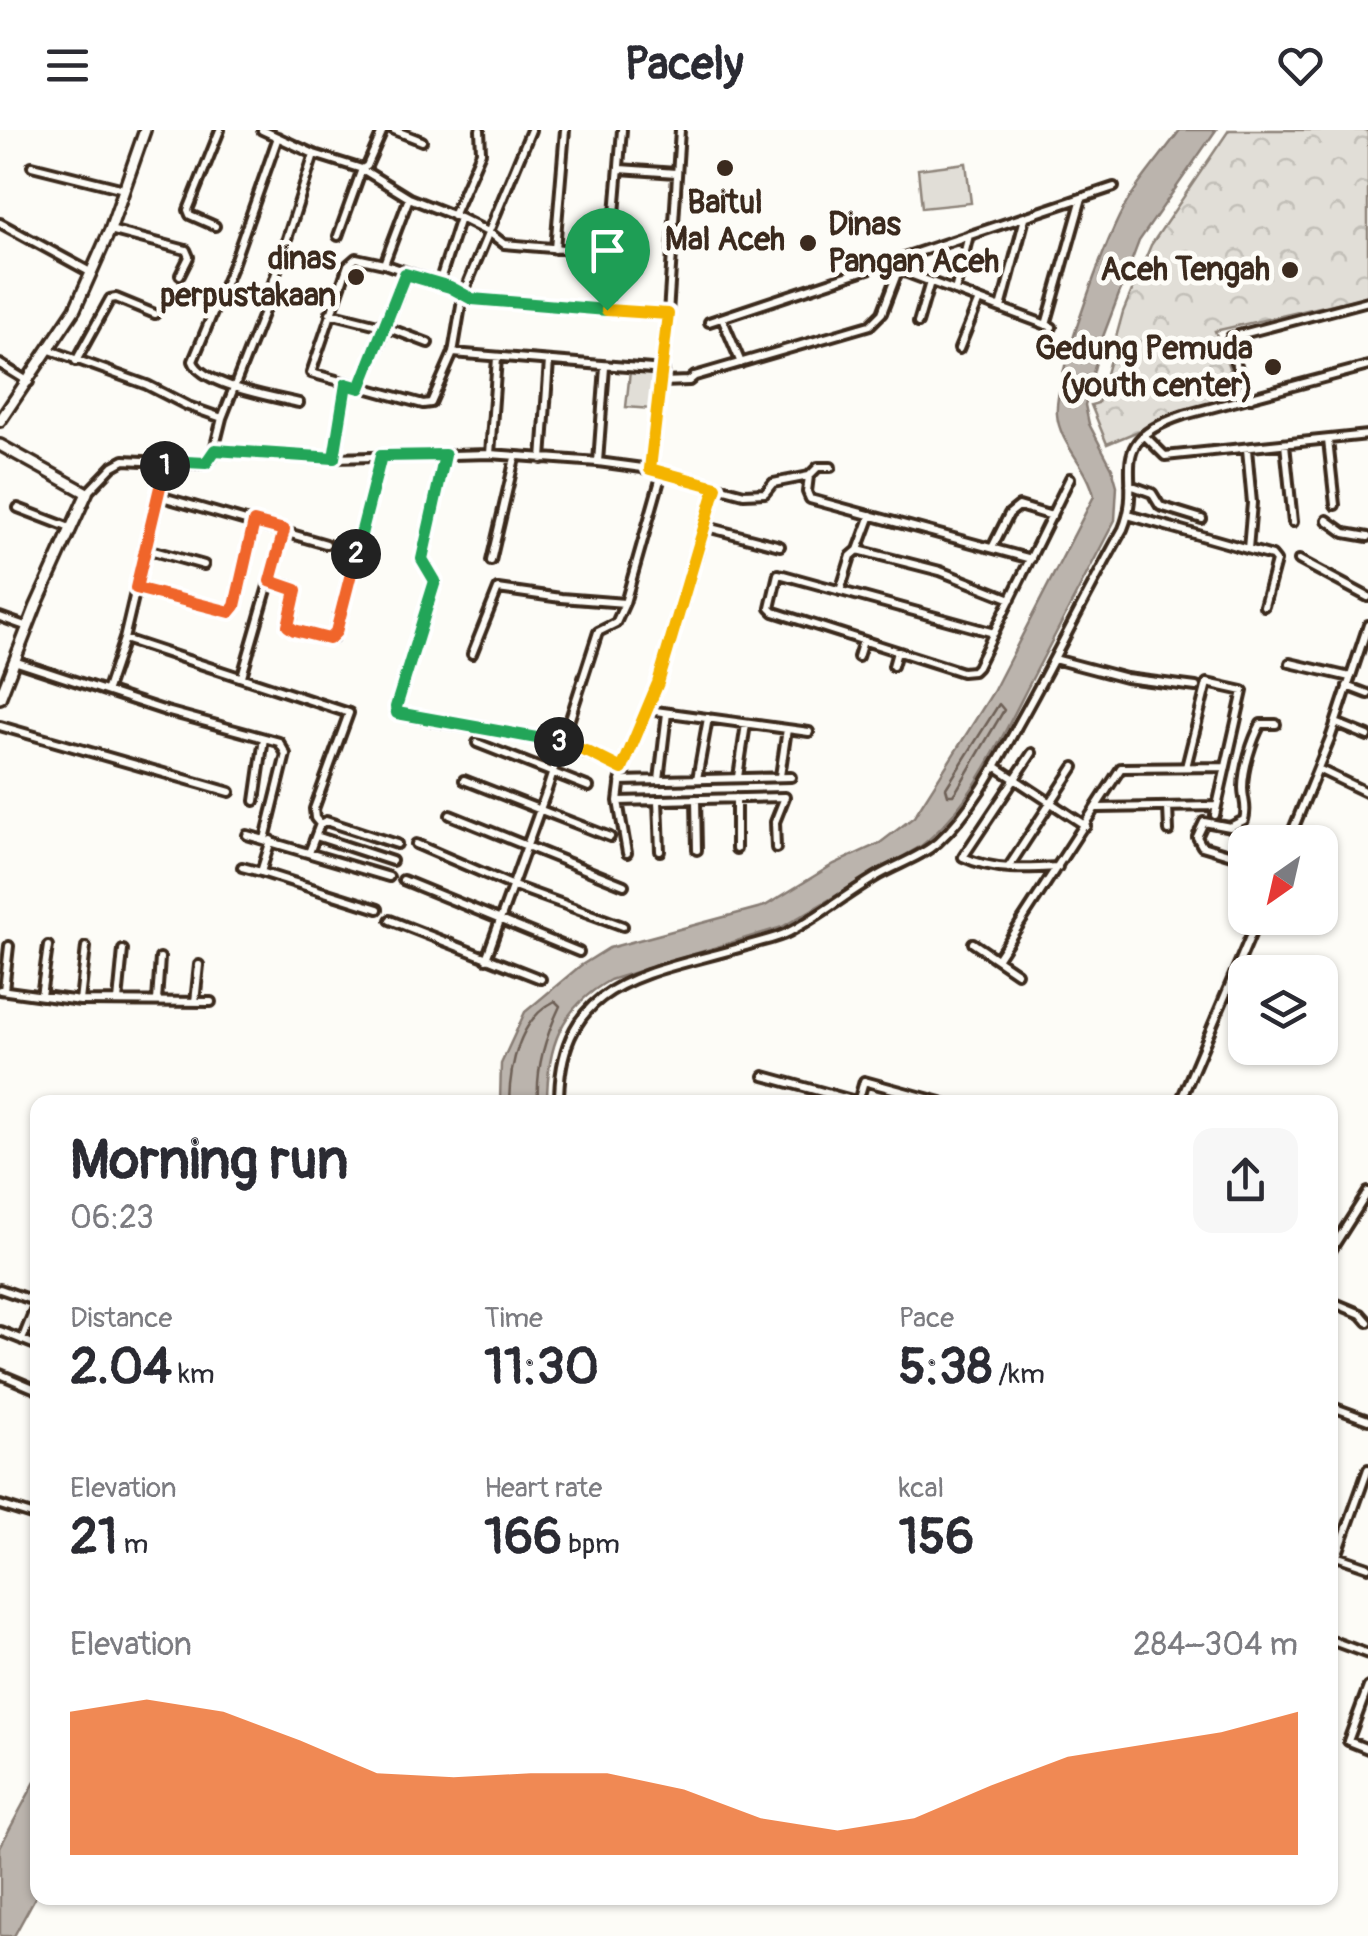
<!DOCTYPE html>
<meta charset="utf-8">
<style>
body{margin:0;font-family:Pangolin,sans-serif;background:#f7f7f7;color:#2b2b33;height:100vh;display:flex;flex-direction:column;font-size:38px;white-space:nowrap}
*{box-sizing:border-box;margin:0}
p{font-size:32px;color:#7c7c81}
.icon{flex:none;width:55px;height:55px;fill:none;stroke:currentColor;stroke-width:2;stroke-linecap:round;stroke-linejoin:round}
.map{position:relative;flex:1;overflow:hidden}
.sheet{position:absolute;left:30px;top:965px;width:1308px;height:810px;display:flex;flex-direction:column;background:#fff;border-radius:20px;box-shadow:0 2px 8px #0004}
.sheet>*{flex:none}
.needle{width:65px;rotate:214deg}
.buttons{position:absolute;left:1228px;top:695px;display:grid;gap:20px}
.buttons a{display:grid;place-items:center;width:110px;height:110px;border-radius:20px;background:#fff;box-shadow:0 2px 8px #0004;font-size:50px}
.pin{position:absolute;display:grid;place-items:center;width:85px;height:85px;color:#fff;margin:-102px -42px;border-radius:50% 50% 50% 0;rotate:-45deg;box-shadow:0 0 10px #0007}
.pin .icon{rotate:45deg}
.km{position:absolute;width:50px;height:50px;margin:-25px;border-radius:50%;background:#222;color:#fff;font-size:28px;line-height:50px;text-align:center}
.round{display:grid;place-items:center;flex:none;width:105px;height:105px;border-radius:20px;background:#f7f7f7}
.overview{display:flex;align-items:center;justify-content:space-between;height:170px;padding:0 40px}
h1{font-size:55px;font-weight:700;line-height:75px}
.figures{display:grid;grid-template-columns:repeat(3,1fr);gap:15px;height:170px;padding:10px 40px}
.figures div{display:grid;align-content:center}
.figures b{font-size:50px;font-weight:700}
.figures small{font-size:28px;font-weight:400}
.figures p{font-size:28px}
.chart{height:280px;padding:20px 40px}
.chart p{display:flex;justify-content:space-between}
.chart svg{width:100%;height:180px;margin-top:10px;fill:#ea580c;opacity:.7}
header{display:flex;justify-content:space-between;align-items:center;height:130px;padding:0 40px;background:#fff;font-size:45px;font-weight:700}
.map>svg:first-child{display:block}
</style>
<header><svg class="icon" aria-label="menu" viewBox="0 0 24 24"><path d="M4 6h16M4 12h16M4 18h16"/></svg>Pacely<svg class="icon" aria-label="heart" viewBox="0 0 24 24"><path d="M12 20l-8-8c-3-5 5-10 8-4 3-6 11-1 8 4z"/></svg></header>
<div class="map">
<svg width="1368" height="1806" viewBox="0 0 1368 1806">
<defs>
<pattern id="park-crowns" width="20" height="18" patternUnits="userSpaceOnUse" patternTransform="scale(2.5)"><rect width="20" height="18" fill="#e1ded7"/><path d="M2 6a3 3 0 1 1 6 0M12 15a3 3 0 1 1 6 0" fill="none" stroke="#c2bfb8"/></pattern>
</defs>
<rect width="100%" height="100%" fill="#fdfcf7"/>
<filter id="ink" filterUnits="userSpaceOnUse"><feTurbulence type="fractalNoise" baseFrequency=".01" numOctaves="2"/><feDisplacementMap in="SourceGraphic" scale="20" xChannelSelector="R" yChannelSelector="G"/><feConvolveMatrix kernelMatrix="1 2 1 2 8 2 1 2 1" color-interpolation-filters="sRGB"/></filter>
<g filter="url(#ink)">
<!-- park -->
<path fill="url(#park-crowns)" stroke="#8e847a" stroke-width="2.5" d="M1229,0H1368V166L1215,201L1240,266L1182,283L1107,314L1091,275L1098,273L1123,182L1151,115Z"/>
<!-- pitch -->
<path fill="#e1ded7" stroke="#8e847a" stroke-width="2.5" d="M966,33L971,73L922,78L918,39Z
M630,241L655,244L651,279L626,277Z"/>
<!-- water -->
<path fill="#bbb4ad" stroke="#887d74" stroke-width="2.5" d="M1180,0H1216L1139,111L1101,212L1085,275L1089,294L1112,338L1117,356L1115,390C1087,443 1060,496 1032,549C1003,605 972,676 921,716L782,797L610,850C560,878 547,917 547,972H500L501,934L525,882L580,836L609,818L765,776L834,734L880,713L914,687L993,562L1094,366C1088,336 1059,314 1057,284C1054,250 1102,122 1119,87C1134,56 1160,28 1180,0Z
M37,1648V1764L14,1806H0V1717Z"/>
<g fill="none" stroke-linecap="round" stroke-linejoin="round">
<!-- shore -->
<path stroke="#6e6157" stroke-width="2.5" d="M999,574L1004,580L958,658L953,665H948L946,658Z
M509,972C510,935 519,889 555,871L560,876C545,908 536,937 538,972"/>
<defs>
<path id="minor" d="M262,0L314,24L362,39L409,68L460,88L490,103L504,114L611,123
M394,0L422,11
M622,0L607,180L668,184L650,339
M278,7L234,132L193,231C201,255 274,267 299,273
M32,36L124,59
M620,39L676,43
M409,68L384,134L356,128L348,135L311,243L423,274L431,273L453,223L664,240
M453,86L481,22L480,0
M0,93L90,142
M215,96L190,85L188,80L220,0
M110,100L186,120L189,127L180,145
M338,106L362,39L367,36L383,0
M555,119L565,0
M384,134L450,157L472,169L607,180
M899,140L1052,197
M405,144L386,197L428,213
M439,153L460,88
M955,161L969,105
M1001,178L1025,88
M330,183L386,197L360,258
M668,184L680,0
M722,188L741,233
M709,192L1114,57
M918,193L930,152
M1046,195L1082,68
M959,219L979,170
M50,220L147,255L188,276L222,288
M453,223L463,164L531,0
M76,231L110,169L116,168L155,184
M0,234L29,252
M662,252L689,251L695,246L870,195L882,183L903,128
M1251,268L1228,216L1231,207L1368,171
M1144,305L1165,326L1368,305
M1328,310L1335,375
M1285,314L1293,392
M1247,319L1252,373L1248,419
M215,320L334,328L490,324L598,332L650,339L744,364L765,363L773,353L809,346L818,337H831
M490,324L497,228
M445,325L422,429L435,451L396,577L397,583C478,604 543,598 622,639
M334,328L346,254
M542,329L549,231
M598,332L605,237
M809,346L807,362L810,369L1031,429
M1130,355L1152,363L1160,376L1202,389
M87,363L113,336L124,330L202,334L212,328L222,288L263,184L314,24
M159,366L326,414
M18,378L70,398
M1128,385L1272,426L1276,431L1264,476
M1327,390L1345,403L1368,407
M703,396L780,416
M992,418L1009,384L1019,376L1052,386
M146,419L204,435
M858,420L871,385
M1299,430L1368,467
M491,431L515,328
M270,451L296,459L290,498L327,509L333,508L381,326
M136,458L231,482L235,476L254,392
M840,461L851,426L858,420L940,441L1011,469
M0,487L28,497
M994,503L783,445L778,444L770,478L774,482L962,542L973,541L977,537C1008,474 1039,411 1070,348
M124,509L349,583L314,679L315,688L320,694
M472,524L498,459L561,468L625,473
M858,527L863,511
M1054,529L1126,548L1196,557
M14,531L166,581L279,612L286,624L265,709
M1290,533L1350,547
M893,536L897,522
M242,546L284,401
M1347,556L1368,564
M107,559L124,509L166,331
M648,580L809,602
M1336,593L1368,606
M0,596L230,662
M477,613L589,657
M1032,623L963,727C993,741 1027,739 1058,737
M995,636L1086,696
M1186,637L1207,553L1243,561L1215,685
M1318,639L1368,663
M780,646L787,599
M738,647L746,594
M697,649L708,588
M464,650L610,707
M659,650L667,583
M620,651L791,647
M736,668V719
M696,669L697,720
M658,670L660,721
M255,671L264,608
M618,671L785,667L775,692L776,718
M1168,677L1169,701
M1098,678L1217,676
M450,685L624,755
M247,705L389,747
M316,706L392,731
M271,710L261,742L378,779
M1288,712L1331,606L1368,495
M416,714L511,755L623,796
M309,723L320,694L326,691L397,714
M627,723L618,671L622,639L658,553L717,357
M1245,729L1202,716L1197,707L1204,692L1230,697L1244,690C1248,676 1243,671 1243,658C1243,639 1252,610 1261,594H1276
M242,737L261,742
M1008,738L1074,637
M403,750L579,822
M390,790L541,849
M973,813L1017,843
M486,829L547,660L598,502L616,493L625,473L662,343
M997,829L1121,638L1225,637
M0,860L80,871L211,872
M4,860L9,816
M41,866L48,816
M80,871L86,817
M118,871L123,820
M157,871L160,828
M195,872L199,835
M764,946L859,972
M559,972C559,847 649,845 746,816C760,811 776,809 789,802C820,786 848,763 879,745C898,734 921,727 938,712C973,680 997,634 1019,593C1055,529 1087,463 1123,399C1146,344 1099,313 1184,285L1368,236
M858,972L864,951L941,972
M1180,972L1258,788
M1330,1122L1368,1062
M0,1159L37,1172
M1330,1171L1361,1184L1368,1192
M0,1201L38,1216
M22,1210L38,1170
M0,1244L38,1260
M1330,1276L1368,1290
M0,1375L38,1387
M1330,1424L1368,1437
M1337,1426L1368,1339
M1330,1510L1368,1524
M1368,1557L1348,1611L1368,1619"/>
<path id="tertiary" d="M0,291L75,179L110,100L145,0
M0,315L87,363L36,476L0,568"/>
</defs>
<!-- minor casing -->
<use href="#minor" stroke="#3b2a1e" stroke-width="14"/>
<!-- tertiary casing -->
<use href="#tertiary" stroke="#3b2a1e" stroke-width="16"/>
<!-- minor -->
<use href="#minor" stroke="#fdfcf7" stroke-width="6"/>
<!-- tertiary -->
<use href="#tertiary" stroke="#fdfcf7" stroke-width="9"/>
</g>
</g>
<g fill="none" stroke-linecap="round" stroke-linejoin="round" filter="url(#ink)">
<defs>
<path id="split-1" d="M165,336L166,331L206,333L215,320L334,328L346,254L360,258L405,144L450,157L472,169L607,180"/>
<path id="split-2" d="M165,336L136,458L230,482L235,476L254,392L284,400L270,451L296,460L288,496L294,500L329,509L336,502L356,424"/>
<path id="split-3" d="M356,424L381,326L445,325L422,429L435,451L396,577L397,583L559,612"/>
<path id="split-4" d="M559,612L588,622L622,639L658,553L716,357L650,339L668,184L607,180"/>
</defs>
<!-- split-1 casing -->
<use href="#split-1" stroke="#fff" stroke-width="20"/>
<!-- split-2 casing -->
<use href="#split-2" stroke="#fff" stroke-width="20"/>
<!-- split-3 casing -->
<use href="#split-3" stroke="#fff" stroke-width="20"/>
<!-- split-4 casing -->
<use href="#split-4" stroke="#fff" stroke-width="20"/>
<!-- split-1 -->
<use href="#split-1" stroke="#22a559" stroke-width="12"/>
<!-- split-2 -->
<use href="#split-2" stroke="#f0652b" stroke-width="12"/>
<!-- split-3 -->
<use href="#split-3" stroke="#22a559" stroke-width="12"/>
<!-- split-4 -->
<use href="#split-4" stroke="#f5b400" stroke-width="12"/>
</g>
<!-- markers -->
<g fill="#3b2a1e" stroke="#fdfcf7" stroke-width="4">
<circle cx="725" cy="38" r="10"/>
<circle cx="808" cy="113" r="10"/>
<circle cx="1290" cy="140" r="10"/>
<circle cx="356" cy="147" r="10"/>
<circle cx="1273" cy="237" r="10"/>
</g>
<g text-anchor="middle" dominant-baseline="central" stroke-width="10" stroke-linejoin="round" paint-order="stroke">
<!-- poi labels -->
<g font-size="32" font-weight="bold" fill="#3b2a1e" stroke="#fdfcf7" text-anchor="end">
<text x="725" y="73" text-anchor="middle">Baitul<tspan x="725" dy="37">Mal Aceh</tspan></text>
<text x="828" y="95" text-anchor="start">Dinas<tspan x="828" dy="37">Pangan Aceh</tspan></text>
<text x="336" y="129">dinas<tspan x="336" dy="37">perpustakaan</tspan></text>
<text x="1270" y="140">Aceh Tengah</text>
<text x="1253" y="219">Gedung Pemuda<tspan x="1253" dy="37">(youth center)</tspan></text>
</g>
</g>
</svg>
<div class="buttons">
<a><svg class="needle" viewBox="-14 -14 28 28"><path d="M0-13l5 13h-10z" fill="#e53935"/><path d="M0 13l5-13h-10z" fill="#7c7c81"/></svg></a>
<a><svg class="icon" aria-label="layers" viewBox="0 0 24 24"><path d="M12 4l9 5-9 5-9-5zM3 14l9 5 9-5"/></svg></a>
</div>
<div class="pin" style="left:607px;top:180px;background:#1e9e55"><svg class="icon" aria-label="arrive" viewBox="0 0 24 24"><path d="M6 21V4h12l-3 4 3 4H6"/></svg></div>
<b class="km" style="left:165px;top:336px">1</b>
<b class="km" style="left:356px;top:424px">2</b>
<b class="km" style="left:559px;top:612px">3</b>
<section class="sheet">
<div class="overview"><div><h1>Morning run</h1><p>06:23</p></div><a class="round"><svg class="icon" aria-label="share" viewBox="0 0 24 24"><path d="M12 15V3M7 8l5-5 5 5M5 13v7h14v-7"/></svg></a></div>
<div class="figures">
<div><p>Distance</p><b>2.04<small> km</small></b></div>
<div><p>Time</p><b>11:30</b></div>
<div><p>Pace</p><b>5:38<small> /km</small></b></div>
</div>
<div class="figures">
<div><p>Elevation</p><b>21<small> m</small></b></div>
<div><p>Heart rate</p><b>166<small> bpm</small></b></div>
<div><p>kcal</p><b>156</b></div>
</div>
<div class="chart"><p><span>Elevation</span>284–304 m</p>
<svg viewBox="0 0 160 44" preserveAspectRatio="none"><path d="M0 44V9L10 6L20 9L30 16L40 24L50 25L60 24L70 24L80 28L90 35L100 38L110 35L120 27L130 20L140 17L150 14L160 9V44z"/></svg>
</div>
</section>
</div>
